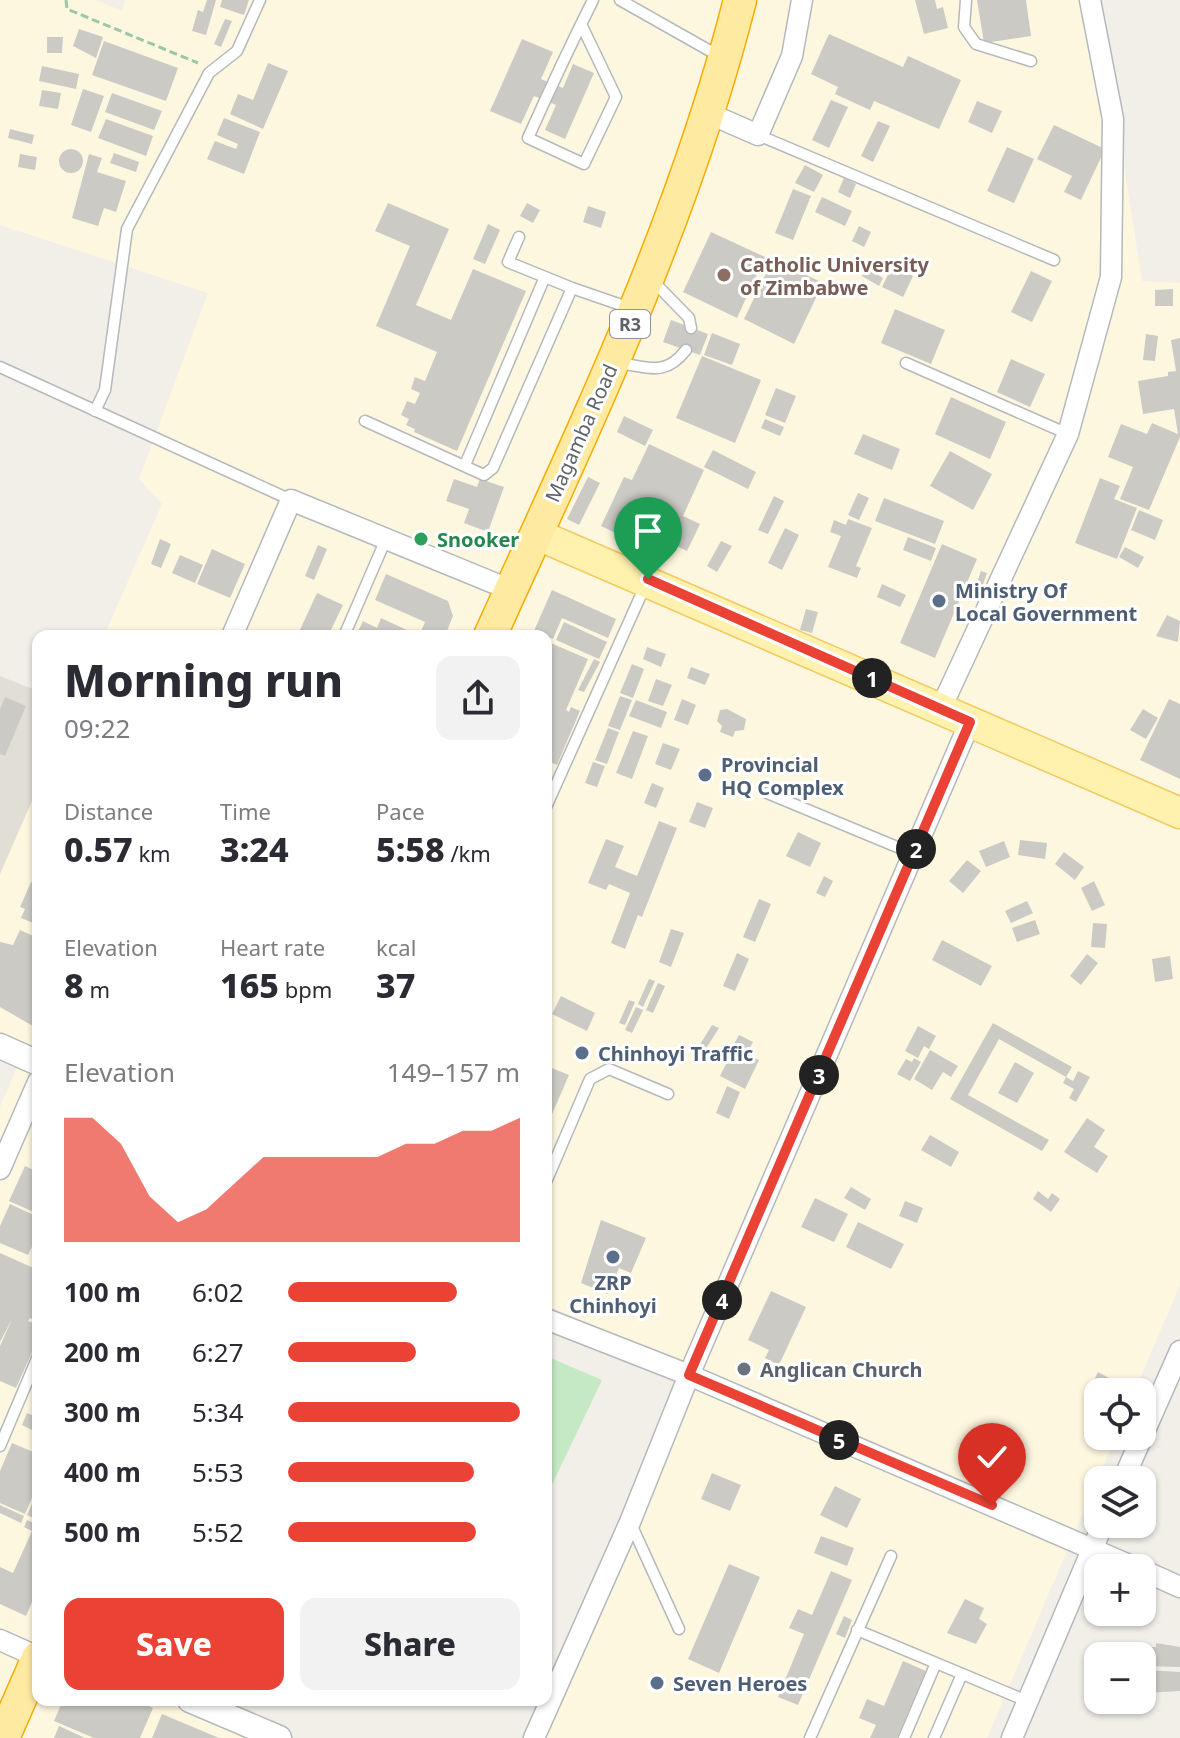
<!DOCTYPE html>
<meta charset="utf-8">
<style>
body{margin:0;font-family:"Noto Sans",sans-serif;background:#f2f2f3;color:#2b2b33;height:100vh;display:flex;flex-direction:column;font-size:30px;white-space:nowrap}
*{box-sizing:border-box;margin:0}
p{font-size:26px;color:#7c7c81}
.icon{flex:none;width:44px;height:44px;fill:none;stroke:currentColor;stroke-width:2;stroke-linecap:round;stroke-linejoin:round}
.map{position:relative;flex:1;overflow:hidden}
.side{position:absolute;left:32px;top:630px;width:520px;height:1076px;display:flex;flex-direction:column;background:#fff;border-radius:16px;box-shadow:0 2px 6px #0004}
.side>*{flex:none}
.tools{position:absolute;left:1084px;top:1378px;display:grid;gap:16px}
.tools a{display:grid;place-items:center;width:72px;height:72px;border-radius:16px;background:#fff;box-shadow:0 2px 6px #0004;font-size:40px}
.pin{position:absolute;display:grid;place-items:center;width:68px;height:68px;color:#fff;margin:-82px -34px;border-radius:50% 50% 50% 0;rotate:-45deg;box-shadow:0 0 8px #0007}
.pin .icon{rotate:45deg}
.km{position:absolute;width:40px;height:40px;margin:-20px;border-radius:50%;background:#222;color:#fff;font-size:22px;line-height:40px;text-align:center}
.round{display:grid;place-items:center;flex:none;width:84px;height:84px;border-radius:16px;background:#f2f2f3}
.head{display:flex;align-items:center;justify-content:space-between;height:136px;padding:0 32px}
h1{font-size:44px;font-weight:800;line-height:60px}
.metrics{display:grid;grid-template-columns:repeat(3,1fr);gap:12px;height:136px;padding:8px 32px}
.metrics div{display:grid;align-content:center}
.metrics b{font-size:34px;font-weight:800}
.metrics small{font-size:22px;font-weight:400}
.metrics p{font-size:22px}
.chart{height:224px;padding:16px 32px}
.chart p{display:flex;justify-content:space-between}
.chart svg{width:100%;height:144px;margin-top:8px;fill:#ea4335;opacity:.7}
.button{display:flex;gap:16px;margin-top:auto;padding:16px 32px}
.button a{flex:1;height:92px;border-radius:16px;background:#ea4335;color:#fff;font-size:32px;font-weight:800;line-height:92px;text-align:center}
.button a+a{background:#f2f2f3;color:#2b2b33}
ul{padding:0 32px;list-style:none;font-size:26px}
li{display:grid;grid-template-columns:128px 96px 1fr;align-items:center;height:60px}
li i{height:20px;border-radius:10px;background:#ea4335}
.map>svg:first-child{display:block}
</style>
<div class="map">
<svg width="1180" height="1738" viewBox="0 0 1180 1738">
<rect width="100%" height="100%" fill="#f1efe8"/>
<!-- commercial -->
<path fill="#fef7e0" d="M0,0H96L122,11L125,0H1098L1142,281L1180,283V1285L1134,1392H1098V1436H1116L987,1738H539L699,1371L546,1305V636H104L162,504L139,479L208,293L0,225Z
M38,787V1700H164L250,1738H0V1107L23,1053L0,1042V874Z"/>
<!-- education -->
<path fill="#e1ded6" d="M0,676L38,691V787L0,874Z"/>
<!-- green -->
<path fill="#c5e8c5" d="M546,1356L602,1380L546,1497Z"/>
<!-- building -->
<path fill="#cccac5" d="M207,0H216L206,35L192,31L198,10L203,12Z
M222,0H249L244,15L220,7Z
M915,0H935L937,9L943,7L948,28L924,34Z
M977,0H1026L1031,36L984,43Z
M225,19L232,21L221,47L214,44Z
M79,29L103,37L96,58L73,46Z
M829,34L903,67L908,56L961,80L939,129L874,101L870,110L835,94L838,87L811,74Z
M47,37H63L62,53H47Z
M522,39L553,52L541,79L563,88L573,64L594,73L565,139L545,130L556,105L534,96L521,124L490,111Z
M104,41L178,68L166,101L92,75Z
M268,63L288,71L263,129L230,114L238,94L253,100Z
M42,66L79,74L76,89L39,81Z
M83,89L104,96L91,132L71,125Z
M42,90L61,93L58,109L39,106Z
M112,93L162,111L154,130L105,112Z
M831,100L848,107L829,148L812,140Z
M977,101L1002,111L992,133L968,122Z
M224,118L260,132L244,174L207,159L215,141L236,149L238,144L217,135Z
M106,119L153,136L146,156L98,138Z
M878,121L890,126L873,162L861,156Z
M1054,125L1105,149L1081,200L1064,192L1072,176L1037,159Z
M10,129L34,135L32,144L8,138Z
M1007,147L1034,159L1014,203L987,191Z
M59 161a12 12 0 1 1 24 0a12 12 0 1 1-24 0Z
M114,153L139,162L136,172L110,163Z
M20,154L37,157L35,170L18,167Z
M89,154L102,158L97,172L126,181L116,212L104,208L98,226L72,218Z
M805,165L823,175L814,192L795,183Z
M844,178L856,184L850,198L838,192Z
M793,189L811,196L793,240L775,233Z
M822,197L852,211L845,226L815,212Z
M388,203L449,229L416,305L451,320L473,269L526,291L457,451L414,432L415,429L406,425L409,419L401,415L407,401L415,404L420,393L411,389L415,377L425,381L437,352L376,326L410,246L375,231Z
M527,203L540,210L533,223L520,216Z
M588,206L606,212L601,228L583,222Z
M488,224L500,230L485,264L473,259Z
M859,226L871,232L864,247L852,241Z
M711,232L765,257L737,318L683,292Z
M773,259L823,283L794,344L744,319Z
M892,266L913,276L903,297L882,287Z
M866,268L883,278L879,286L862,276Z
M1031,271L1052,281L1032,322L1011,312Z
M1173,289V306H1155V290Z
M895,309L945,330L931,364L881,343Z
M671,320L708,334L700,355L663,342Z
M712,333L740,344L732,365L704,355Z
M1146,334L1158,336L1155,361L1143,360Z
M1180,338V437L1149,510L1120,499L1133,467L1108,457L1121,424L1147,434L1152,423L1178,434L1174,409L1143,414L1138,381L1168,376V372L1176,371L1171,340Z
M702,356L761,380L735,443L676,418Z
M1011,359L1045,374L1030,407L997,392Z
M776,388L796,396L785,423L765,415Z
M951,397L1006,422L990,459L935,434Z
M624,416L653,430L645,446L617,432Z
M765,419L784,427L780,436L761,428Z
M863,434L900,449L892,470L854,454Z
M649,444L704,470L683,516L700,524L687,551L668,542L662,555L601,526L624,477L632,480Z
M713,450L756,472L748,489L704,467Z
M950,451L992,474L973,510L930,486Z
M588,477L600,483L579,525L567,519Z
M1100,478L1120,486L1114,499L1137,508L1117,559L1075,543Z
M454,479L477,487L480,479L504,487L488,532L464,523L469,509L446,501Z
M858,493L869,498L859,520L848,515Z
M774,496L784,501L768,534L758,530Z
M884,498L944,521L935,544L875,521Z
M1139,510L1163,520L1155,540L1131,530Z
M848,519L872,528L856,566L861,568L857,578L828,567L841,536L830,532L834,520L846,525Z
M785,528L799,535L782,570L768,563Z
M908,537L936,548L931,561L903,550Z
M160,539L171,544L161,568L151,564Z
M721,541L732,546L717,572L707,566Z
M942,544L977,559L935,658L900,643Z
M318,545L327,549L314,580L305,576Z
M1125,547L1144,557L1138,568L1119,557Z
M212,549L245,564L230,598L197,584Z
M180,555L203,565L195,583L172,573Z
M981,571L987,573L978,599L972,597Z
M386,574L448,601L453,616L445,636H419L425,622L375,600Z
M882,584L906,595L900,607L877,597Z
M552,590L616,619L608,638L562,618L553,639L534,631Z
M317,593L343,605L328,636H307L299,632Z
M806,609L818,612L812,633L800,630Z
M1167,615L1180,621L1178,642L1156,636Z
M381,618L409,631L407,636H356L363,621L377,628Z
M564,622L607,642L599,659L556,640Z
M546,641L588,659L566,710L569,712L571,707L580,711L557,765L546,760Z
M647,647L666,654L661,667L643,659Z
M594,659L600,662L584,692L578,690Z
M632,664L644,669L633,698L620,693Z
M691,667L710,674L705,685L687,678Z
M656,679L672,685L663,706L648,701Z
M620,696L632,700L620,730L608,726Z
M5,697L26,706L5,756L0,754V709Z
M682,699L696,705L688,725L674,720Z
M1169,699L1180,704V779L1140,760Z
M636,700L667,712L661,728L629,716Z
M727,709L746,719L744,730L735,731L733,737L720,732L722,726L717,721L720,710Z
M1143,709L1158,718L1146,739L1130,730Z
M608,728L619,732L607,764L595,760Z
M633,731L648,736L632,779L616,773Z
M663,743L680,749L671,770L655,764Z
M593,762L605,766L597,787L585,783Z
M652,783L664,788L656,808L644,803Z
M697,802L713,808L705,828L689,822Z
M659,821L677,828L642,917L638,915L625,949L611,943L630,893L609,884L606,890L588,883L606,839L624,846L615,867L637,876Z
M798,832L821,843L810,867L786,856Z
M1020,840L1047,843L1045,859L1018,855Z
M1004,841L1010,857L986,867L979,851Z
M1064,852L1084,867L1075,880L1055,864Z
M967,860L981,871L963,893L949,881Z
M824,876L833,881L825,897L816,893Z
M1094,881L1105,905L1092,911L1081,888Z
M31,882L38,886V925L21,918L25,909L20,907Z
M759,899L771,904L755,942L743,937Z
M1027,901L1033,913L1011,923L1005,911Z
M1035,920L1040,934L1017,942L1012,928Z
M1093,923L1107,924L1105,948L1091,947Z
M671,929L684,933L671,967L659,962Z
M20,930L38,938V1029L0,1007V942L13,945Z
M942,940L992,966L981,986L932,960Z
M737,953L749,959L735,991L723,986Z
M1087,954L1098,963L1081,985L1070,976Z
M1170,956L1173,979L1155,982L1152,959Z
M649,979L655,981L643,1007L638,1004Z
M658,983L665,986L653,1013L646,1010Z
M561,996L595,1013L587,1031L552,1014Z
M629,1000L635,1002L625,1025L619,1023Z
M636,1007L643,1010L632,1033L625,1030Z
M993,1023L1072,1067L1066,1077L999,1039L968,1095L1049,1140L1042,1151L950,1099Z
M712,1025L719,1028L702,1055L696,1051Z
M918,1026L936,1036L929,1049L924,1046L918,1058L905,1051Z
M739,1035L753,1042L744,1059L730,1051Z
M930,1050L958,1066L951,1077L943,1072L932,1090L914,1079Z
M730,1056L746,1064L750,1056L759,1060L745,1089L720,1076Z
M914,1058L921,1062L910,1081L897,1074L906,1059L912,1062Z
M1015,1062L1034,1073L1017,1103L998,1093Z
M552,1068L569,1075L546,1128V1072L550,1074Z
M1078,1071L1090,1077L1076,1102L1069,1098L1074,1089L1063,1083L1066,1077L1073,1081Z
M727,1086L740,1092L729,1119L716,1113Z
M1087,1118L1105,1130L1094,1147L1108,1156L1097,1173L1064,1152Z
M930,1135L959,1152L951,1167L921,1150Z
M25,1166L38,1172V1214L9,1201Z
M851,1187L871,1199L865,1210L844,1198Z
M1038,1191L1048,1199L1052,1193L1060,1199L1051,1212L1033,1199Z
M815,1198L848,1214L834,1242L801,1227Z
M905,1201L923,1208L917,1223L899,1216Z
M10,1204L38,1217V1234L28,1255L0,1243V1226Z
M601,1220L646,1238L631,1273L619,1268L608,1294L581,1283Z
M858,1222L904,1244L891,1269L846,1247Z
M0,1253L38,1270V1321L30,1318L28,1321L38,1325V1339L16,1388L0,1381V1346L12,1319L0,1342Z
M771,1291L806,1307L779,1365L765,1358L769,1350L748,1340Z
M1098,1372L1109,1378L1106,1385L1110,1387L1107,1392H1098V1403L1086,1397Z
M27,1413L38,1418V1433L22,1425Z
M12,1443L38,1454V1484L25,1514L0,1503V1471Z
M712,1473L741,1485L730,1511L701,1499Z
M835,1486L861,1499L847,1528L820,1515Z
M38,1491V1520L27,1515Z
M0,1505L24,1516L21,1523L0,1513Z
M27,1520L38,1525V1588L26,1616L0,1604V1567L13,1573L32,1531L24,1527Z
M821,1536L854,1548L847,1566L814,1553Z
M729,1564L760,1577L719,1673L688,1659Z
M831,1571L852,1580L798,1705L778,1697L804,1634L789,1628L798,1609L812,1615Z
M965,1599L984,1608L979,1619L987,1624L976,1644L947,1633Z
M844,1616L852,1620L845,1638L836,1634Z
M1156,1643L1180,1647V1667L1145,1666L1146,1647H1156Z
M903,1661L926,1671L897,1738H870L876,1725L859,1718L867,1699L884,1706Z
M1146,1670L1180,1672V1691L1144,1693Z
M63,1700H136L153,1708L140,1738H94L54,1721Z
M162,1714L219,1738H152Z
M59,1726L85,1738H54Z"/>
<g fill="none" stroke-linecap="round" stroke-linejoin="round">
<defs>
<path id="service" d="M620,0L719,56
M966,0L964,27L976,44L1031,61
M581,24L616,97L584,164L528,138C549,91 570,46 593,0
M758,135L1054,260
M519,237L508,262L572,288
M653,281L689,318L691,328
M619,363C649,367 665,377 686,350
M906,363L1068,434
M0,367L291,500
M95,411L105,390L127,229L209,73L237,51L260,0
M365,421L484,475L493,468L572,288L630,308
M465,465L544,279
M344,636L386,539
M767,793L914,854
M546,807L645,586
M546,1182L590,1079L609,1069L668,1094
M0,1446L38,1356
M631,1524L679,1629
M857,1630L1027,1701
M810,1738L891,1556
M904,1738L936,1663
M934,1738L962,1674"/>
<path id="minor" d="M710,114L758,135L792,56L802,0
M232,636L291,500L511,590
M941,708L1068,434L1111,277L1113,119L1090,0
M0,1169L38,1082
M546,1319L689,1375L1136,1568
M1123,1480L1180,1351
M1142,1570L1180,1587
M0,1640L38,1657
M534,1738L630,1522L689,1375L970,722
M1012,1738L1103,1524"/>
<path id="tertiary" d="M0,1046L38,1063
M190,1700L279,1738"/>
<path id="primary" d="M536,534L1180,813"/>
<path id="trunk" d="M490,636C584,428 684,222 740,0
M3,1738L38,1658"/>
</defs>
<!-- service casing -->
<use href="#service" stroke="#b5b8bc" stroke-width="13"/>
<!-- minor casing -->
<use href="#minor" stroke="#b5b8bc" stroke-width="23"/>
<!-- tertiary casing -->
<use href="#tertiary" stroke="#b5b8bc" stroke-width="27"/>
<!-- primary casing -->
<use href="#primary" stroke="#f2c960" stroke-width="33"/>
<!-- trunk casing -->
<use href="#trunk" stroke="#f9ab00" stroke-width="35"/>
<!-- path -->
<path stroke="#9cc7a9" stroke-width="3" stroke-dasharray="8 4" stroke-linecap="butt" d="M66,0L67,9L198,63"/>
<!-- service -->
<use href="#service" stroke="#fff" stroke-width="10"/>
<!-- minor -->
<use href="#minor" stroke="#fff" stroke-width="20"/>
<!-- tertiary -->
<use href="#tertiary" stroke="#fff" stroke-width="24"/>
<!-- primary -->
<use href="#primary" stroke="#fff2af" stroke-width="30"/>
<!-- trunk -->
<use href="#trunk" stroke="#feeaa1" stroke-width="32"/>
</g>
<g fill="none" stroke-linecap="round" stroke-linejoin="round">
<defs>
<path id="route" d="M648,579L970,722L689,1375L992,1505"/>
</defs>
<!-- route casing -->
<use href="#route" stroke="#fff" stroke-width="16"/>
<!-- route -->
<use href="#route" stroke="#ea4335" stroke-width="10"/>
</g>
<!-- markers -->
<circle fill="#8d6e63" stroke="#fff" stroke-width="3" cx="724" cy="275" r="8"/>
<circle fill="#2e9e5b" stroke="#fff" stroke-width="3" cx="421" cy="539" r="8"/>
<g fill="#5c6f8a" stroke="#fff" stroke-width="3">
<circle cx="939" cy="601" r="8"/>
<circle cx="705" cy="775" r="8"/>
<circle cx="582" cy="1053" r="8"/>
<circle cx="613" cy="1257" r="8"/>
<circle cx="657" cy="1683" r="8"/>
</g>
<circle fill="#6b7280" stroke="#fff" stroke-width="3" cx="744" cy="1369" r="8"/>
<g text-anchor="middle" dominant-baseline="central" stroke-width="6" stroke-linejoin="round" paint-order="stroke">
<!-- shield labels -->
<rect fill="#fff" stroke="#8f9295" stroke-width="2" x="610" y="310" width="40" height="28" rx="6"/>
<g font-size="18" font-weight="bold" fill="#5f6368">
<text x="630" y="324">R3</text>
</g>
<!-- education labels -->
<g font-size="20" font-weight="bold" fill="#785e54" stroke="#fff" text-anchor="start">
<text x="740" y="264">Catholic University<tspan x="740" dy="23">of Zimbabwe</tspan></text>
</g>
<!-- street labels -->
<g font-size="20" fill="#5f6368" stroke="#fff">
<text transform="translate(581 433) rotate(-66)">Magamba Road</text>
</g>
<!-- leisure labels -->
<g font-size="20" font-weight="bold" fill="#27864d" stroke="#fff" text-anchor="start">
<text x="437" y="539">Snooker</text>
</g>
<!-- service labels -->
<g font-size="20" font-weight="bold" fill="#4e5e75" stroke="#fff" text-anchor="start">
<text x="955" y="590">Ministry Of<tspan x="955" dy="23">Local Government</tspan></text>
<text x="721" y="764">Provincial<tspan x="721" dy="23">HQ Complex</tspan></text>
<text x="598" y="1053">Chinhoyi Traffic</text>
<text x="613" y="1282" text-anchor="middle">ZRP<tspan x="613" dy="23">Chinhoyi</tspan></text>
<text x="673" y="1683">Seven Heroes</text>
</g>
<!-- worship labels -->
<g font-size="20" font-weight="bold" fill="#5b616d" stroke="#fff" text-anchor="start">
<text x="760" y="1369">Anglican Church</text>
</g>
</g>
</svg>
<div class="tools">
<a><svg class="icon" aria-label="locate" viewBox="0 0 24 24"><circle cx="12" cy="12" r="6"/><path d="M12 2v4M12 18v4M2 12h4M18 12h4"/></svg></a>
<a><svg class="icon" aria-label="layers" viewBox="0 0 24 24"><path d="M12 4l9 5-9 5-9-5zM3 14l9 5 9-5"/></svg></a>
<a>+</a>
<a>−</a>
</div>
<div class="pin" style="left:648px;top:579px;background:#1e9e55"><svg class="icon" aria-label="arrive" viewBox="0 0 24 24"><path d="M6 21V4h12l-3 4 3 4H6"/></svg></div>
<div class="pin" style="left:992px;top:1505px;background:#d93025"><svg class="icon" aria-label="check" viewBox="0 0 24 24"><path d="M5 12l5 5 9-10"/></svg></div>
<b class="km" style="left:872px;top:678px">1</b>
<b class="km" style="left:916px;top:849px">2</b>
<b class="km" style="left:819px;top:1075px">3</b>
<b class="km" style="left:722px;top:1300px">4</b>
<b class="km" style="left:839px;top:1440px">5</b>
<section class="side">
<div class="head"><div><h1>Morning run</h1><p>09:22</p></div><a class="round"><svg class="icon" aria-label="share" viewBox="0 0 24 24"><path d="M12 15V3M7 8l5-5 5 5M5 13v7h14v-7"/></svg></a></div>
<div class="metrics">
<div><p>Distance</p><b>0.57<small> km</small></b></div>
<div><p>Time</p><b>3:24</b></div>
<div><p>Pace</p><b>5:58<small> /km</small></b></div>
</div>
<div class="metrics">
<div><p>Elevation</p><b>8<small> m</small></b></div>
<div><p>Heart rate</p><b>165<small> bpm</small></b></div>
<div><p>kcal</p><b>37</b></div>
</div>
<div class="chart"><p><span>Elevation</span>149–157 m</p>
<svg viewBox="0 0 160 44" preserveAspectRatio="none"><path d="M0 44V6L10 6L20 14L30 30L40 38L50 34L60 26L70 18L80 18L90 18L100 18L110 18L120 14L130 14L140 10L150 10L160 6V44z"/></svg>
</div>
<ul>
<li><b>100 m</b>6:02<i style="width:73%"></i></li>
<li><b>200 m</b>6:27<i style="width:55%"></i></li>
<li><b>300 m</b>5:34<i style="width:100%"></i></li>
<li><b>400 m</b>5:53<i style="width:80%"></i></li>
<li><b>500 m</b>5:52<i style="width:81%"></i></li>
</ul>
<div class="button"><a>Save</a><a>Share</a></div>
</section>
</div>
